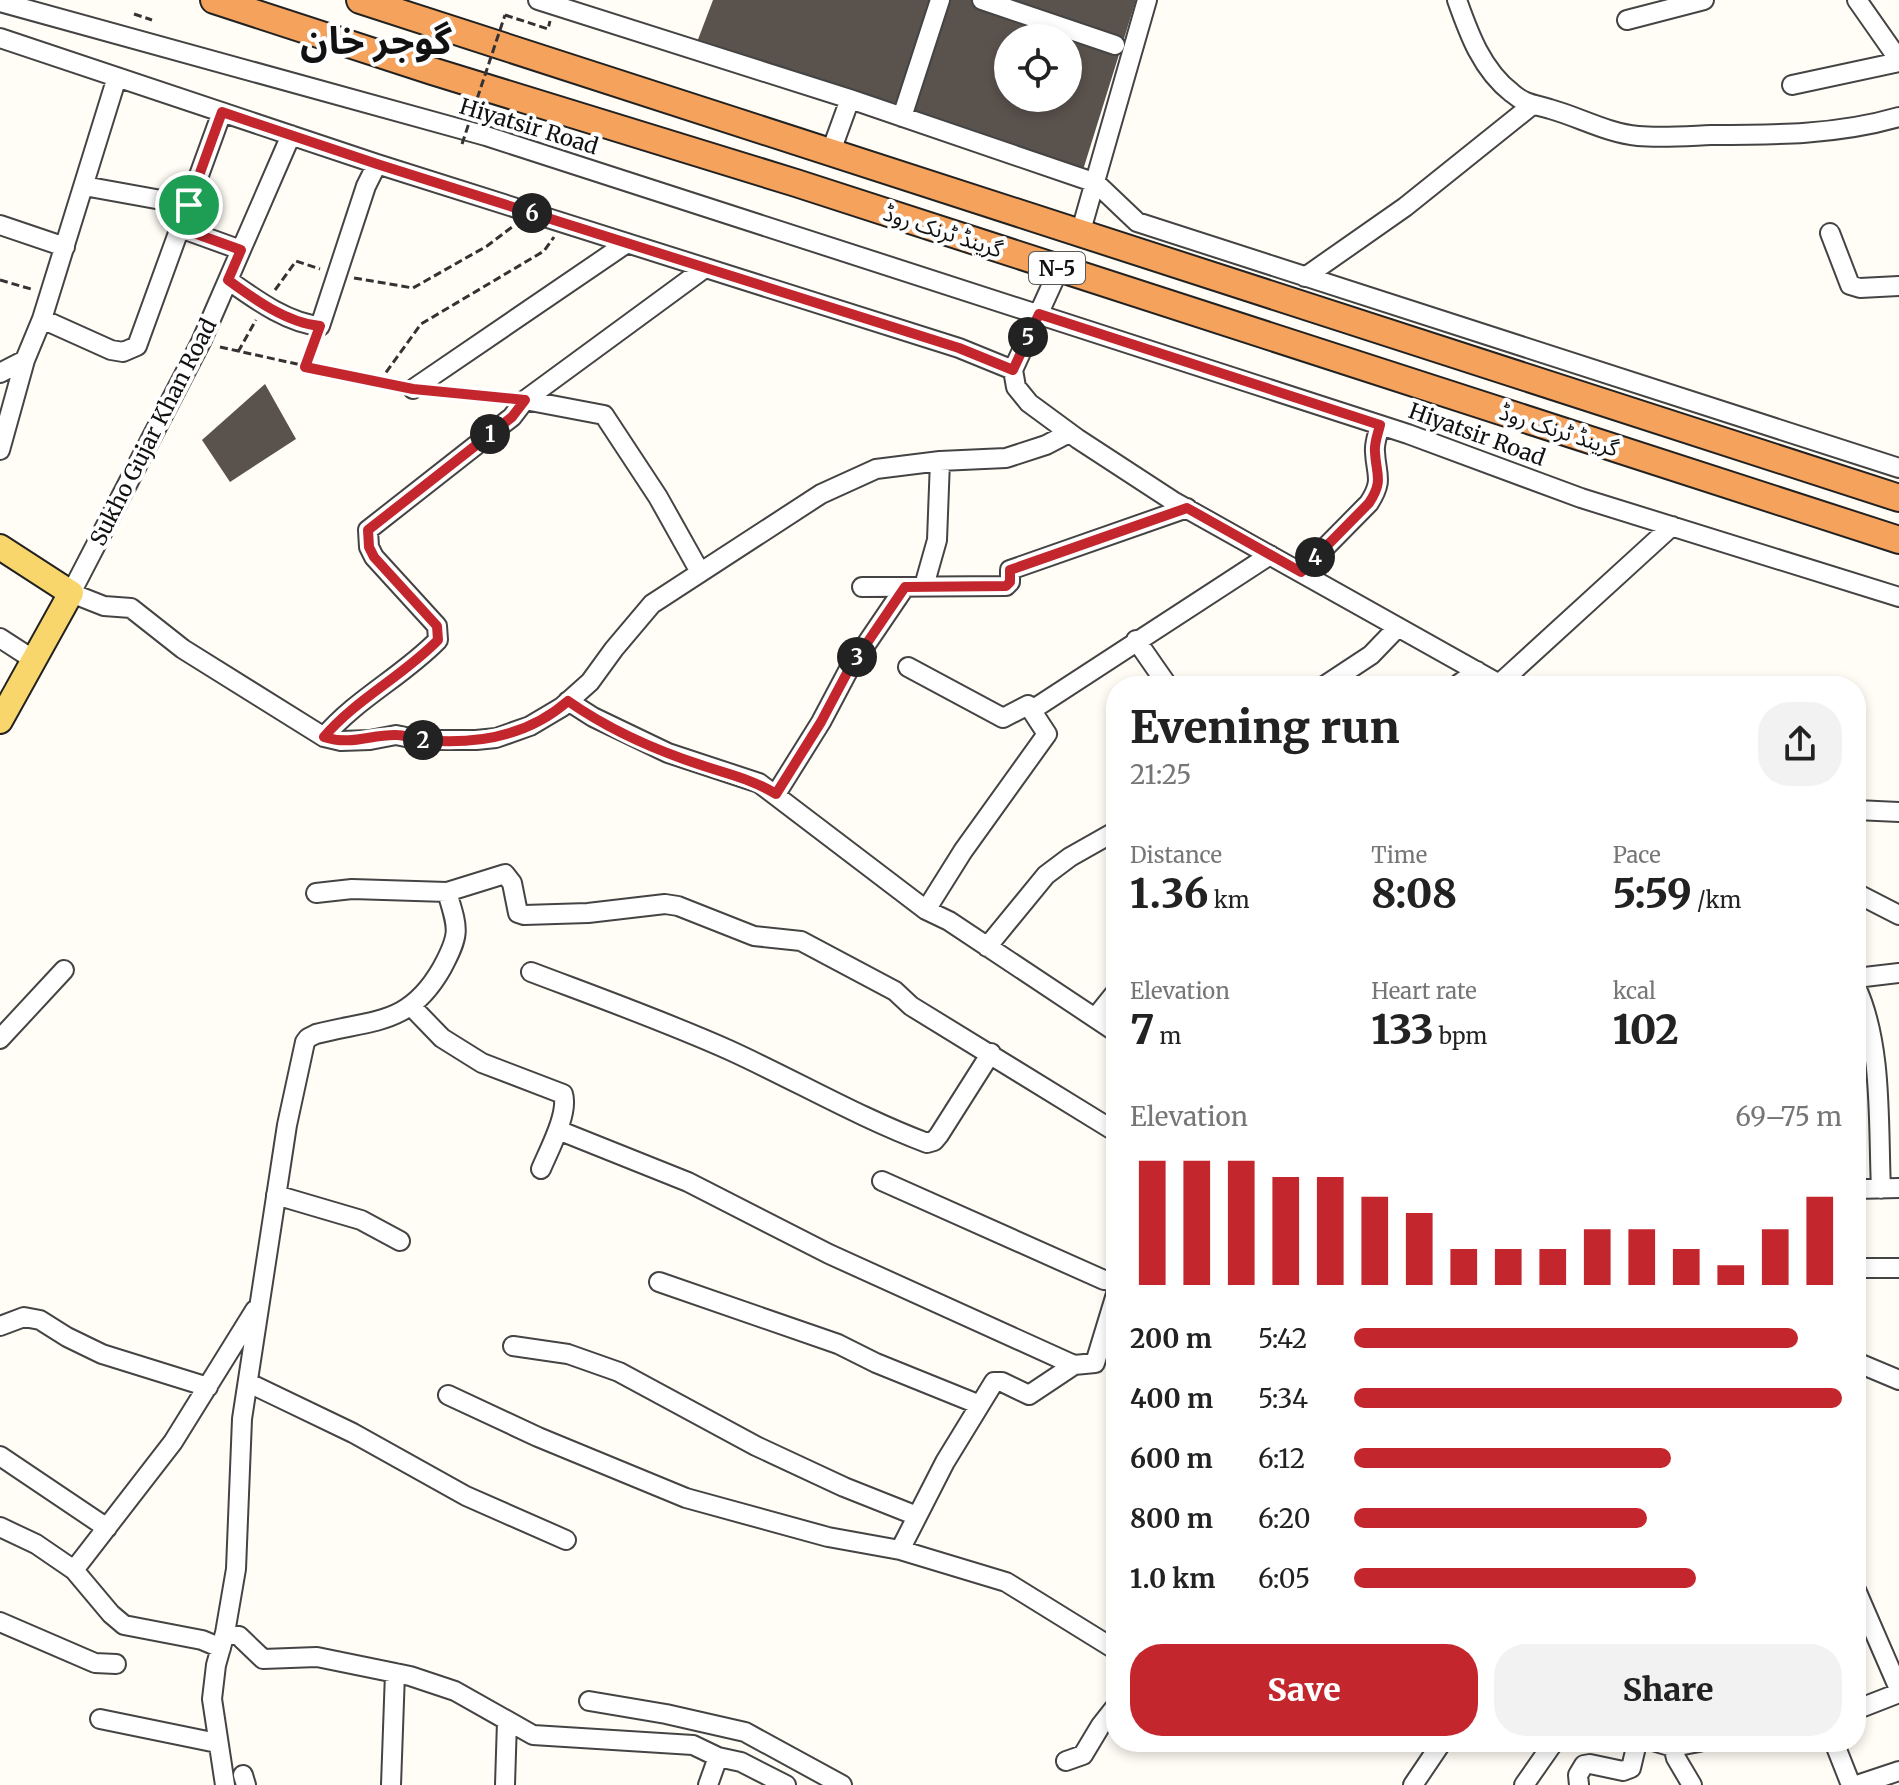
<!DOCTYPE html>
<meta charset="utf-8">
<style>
body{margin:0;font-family:Merriweather,"Noto Sans Arabic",serif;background:#f2f2f2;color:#222;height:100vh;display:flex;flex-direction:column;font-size:30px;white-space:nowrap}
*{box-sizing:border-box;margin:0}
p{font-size:26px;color:#767676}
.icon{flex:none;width:44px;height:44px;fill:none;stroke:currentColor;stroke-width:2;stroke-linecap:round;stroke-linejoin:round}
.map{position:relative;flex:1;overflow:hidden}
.details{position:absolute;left:1106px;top:676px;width:760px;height:1076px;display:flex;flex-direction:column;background:#fff;border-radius:32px;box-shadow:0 4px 12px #0003}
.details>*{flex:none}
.fabs{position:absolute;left:994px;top:24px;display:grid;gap:16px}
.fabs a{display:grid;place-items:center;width:88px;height:88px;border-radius:50%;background:#fff;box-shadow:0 4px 12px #0003;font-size:40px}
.pin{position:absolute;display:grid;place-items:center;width:68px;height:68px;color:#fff;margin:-34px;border:4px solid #fff;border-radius:50%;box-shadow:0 2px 8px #0007}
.km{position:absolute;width:40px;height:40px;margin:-20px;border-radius:50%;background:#222;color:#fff;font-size:22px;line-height:40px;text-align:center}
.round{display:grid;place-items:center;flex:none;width:84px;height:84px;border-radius:32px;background:#f2f2f2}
.head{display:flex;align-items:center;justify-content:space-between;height:136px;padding:0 24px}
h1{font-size:44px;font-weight:800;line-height:60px}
.stats{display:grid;grid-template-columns:repeat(3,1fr);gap:12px;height:136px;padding:8px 24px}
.stats div{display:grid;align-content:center}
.stats b{font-size:40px;font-weight:800}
.stats small{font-size:22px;font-weight:400}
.stats p{font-size:22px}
.chart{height:224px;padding:16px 24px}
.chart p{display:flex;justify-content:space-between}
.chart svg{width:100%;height:144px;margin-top:8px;stroke:#c4262e;stroke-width:6}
.primary-button{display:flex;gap:16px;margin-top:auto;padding:16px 24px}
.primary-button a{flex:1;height:92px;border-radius:32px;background:#c4262e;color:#fff;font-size:32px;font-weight:800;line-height:92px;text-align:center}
.primary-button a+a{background:#f2f2f2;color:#222}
ul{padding:0 24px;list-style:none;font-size:26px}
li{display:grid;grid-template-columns:128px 96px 1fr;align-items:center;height:60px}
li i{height:20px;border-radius:10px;background:#c4262e}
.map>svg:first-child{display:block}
</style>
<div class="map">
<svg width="1899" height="1785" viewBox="0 0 1899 1785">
<rect width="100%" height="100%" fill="#fffdf5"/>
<!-- building -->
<path fill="#5a524d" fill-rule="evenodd" d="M713,0H1136L1078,186L694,50ZM1008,38H1068V98H1008Z
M265,384L296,439L230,482L202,440Z"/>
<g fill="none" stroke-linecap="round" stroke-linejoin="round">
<defs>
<path id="minor" d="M538,0L850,99L1096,183L1137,222L1899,468
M982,0L1115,45
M1457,0C1469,34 1482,70 1512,93C1526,105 1534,104 1550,109C1579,117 1607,133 1638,136C1662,138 1687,136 1711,135C1775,135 1837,135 1899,117
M1857,0L1899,60
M0,2L486,136L1408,434L1581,498L1899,597
M1627,20L1704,0
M0,38L377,164L959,348L1013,370
M1792,85L1899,62
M902,117L940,0
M291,135L201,342L71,593L104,606L131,608L183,649L324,737L341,741L370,740L396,735L420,740H476L496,738L530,726L562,707L590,682L614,649L652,604L821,494L876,469L940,461L1006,458L1046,445L1069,433
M830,154L850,99
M84,186L189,205
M0,225L65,247
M180,228L241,250
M1830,233L1850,285L1860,288L1899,286
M1080,234L1147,0
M1059,269L1013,370L1016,387L1029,403L1078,439L1173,501L1503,686
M1305,277L1405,207L1531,106
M228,280C255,299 287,323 320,326L366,186L377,164
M42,319L111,350L123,352L137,346L222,112
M0,373L25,360L42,319L117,77
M413,389L627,243
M525,400L604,415L658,497L700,572
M0,450L25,360
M1301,572L1369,503C1384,480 1376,475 1375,452C1374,443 1378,434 1380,425
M924,586L937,540L940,461
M862,587L1006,586L1010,582V570L1187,508
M0,638L34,660
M1136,640L1168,686
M908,667L1003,718L1028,705L1047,734L963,851L926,910
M1499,684L1672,526
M1324,686L1371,655L1398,627
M1456,686L1477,671
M568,701L593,717L668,753L759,783L926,910L949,921L1116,1032
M1032,710L1270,555
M324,737C356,699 403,676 438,640L437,626L374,557L369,547L368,530L512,417L525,400L705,268
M776,794L821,722L848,671L905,587
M1856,810L1899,812
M316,893L352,889L447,892L505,874L512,883L518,913L524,915L588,913L665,904L678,906L754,936L801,941L895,991L911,1006L1116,1132
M1856,893L1899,915
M987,947L1046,875L1070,857L1116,831
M531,972C597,997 664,1021 729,1050C795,1080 858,1117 927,1143L934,1141L939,1135L991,1053
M1856,978L1899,973
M1856,987C1883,1045 1878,1125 1881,1189
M411,1006L442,1038L482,1063L563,1094C569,1113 549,1150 541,1169
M1095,1018L1116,992
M0,1039L64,970
M558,1130L688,1182L829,1254L1074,1365L1095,1363L1116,1294
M882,1181L1104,1280L1116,1281
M1856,1189L1899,1188
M276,1195L361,1220L400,1241
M1856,1268H1899
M659,1282L838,1344L876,1363L980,1405
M0,1326L24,1317L40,1320L67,1337L102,1354L208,1387
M513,1346L568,1354L619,1372L756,1446L844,1487L917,1516
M1856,1362L1899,1380
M249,1383L353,1433L466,1496L566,1540
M448,1395L538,1437L686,1498L828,1537L900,1550L1006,1582L1116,1650
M0,1456L107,1528
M0,1527L36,1544L74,1570L111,1614L124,1625L202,1640L221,1648
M900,1550L945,1462L994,1382H1002L1029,1395L1074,1365
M74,1570L173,1442L255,1310
M1856,1590L1899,1689
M0,1622L95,1663L116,1664
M225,1633L239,1636L263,1659L317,1657L410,1676L455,1691L533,1735L693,1745L718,1757L741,1762L786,1785
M589,1701L666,1714L745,1732L842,1785
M1863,1707L1899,1693
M100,1719L217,1743
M1656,1742L1673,1747L1699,1742
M1672,1742L1676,1758L1692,1785
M1834,1742L1851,1785
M1066,1761L1083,1755L1101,1725L1116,1706
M243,1775L246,1785
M225,1785L212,1699L216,1665L225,1633L236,1569L242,1419L287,1125L305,1042L308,1038L316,1034C374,1019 409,1026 442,968C461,933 458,929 447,892
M391,1785L395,1673
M505,1785L507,1721
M708,1785L718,1757
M1413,1785L1442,1742
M1524,1785L1554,1742
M1579,1785L1578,1775L1584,1765L1590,1764L1623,1771L1631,1768L1636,1747L1640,1742
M1857,1785L1899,1771"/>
<path id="major" d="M0,547L71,593L0,721"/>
<path id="highway" d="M214,0L432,71L796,183L1899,540
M360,0L1899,498"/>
</defs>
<!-- minor casing -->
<use href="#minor" stroke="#444" stroke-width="22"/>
<!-- major casing -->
<use href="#major" stroke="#222" stroke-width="28"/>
<!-- highway casing -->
<use href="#highway" stroke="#222" stroke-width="30"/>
<!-- path -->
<path stroke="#333" stroke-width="3" stroke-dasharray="8 4" stroke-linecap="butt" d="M134,14L152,20
M505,15L548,29L550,21
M354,278L413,288L487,246L512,227
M0,280L31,289
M275,290L296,261L320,269
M220,347L396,386
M238,352L256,320
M305,367L313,344
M379,382L421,324L544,251L554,237
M443,392L503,398"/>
<!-- minor -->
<use href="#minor" stroke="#fff" stroke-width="18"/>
<!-- major -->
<use href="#major" stroke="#f9d66b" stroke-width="24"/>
<!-- highway -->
<use href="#highway" stroke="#f5a25d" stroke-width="26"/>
<!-- path-bridge -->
<path stroke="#333" stroke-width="3" stroke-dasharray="8 4" stroke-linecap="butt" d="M462,144L505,15"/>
</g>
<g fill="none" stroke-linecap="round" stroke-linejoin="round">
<defs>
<path id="route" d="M222,112L377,164L959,348L1013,370L1039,314L1380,425C1378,434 1374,443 1375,452C1376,475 1384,480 1369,503L1301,572L1187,508L1010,570V582L1006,586L905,587L848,671L821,722L776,794C752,779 727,774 701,765C655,750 608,729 568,701C527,737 475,745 422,740C414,739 406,735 397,735C371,734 352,746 324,737C355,700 403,676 438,640L437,626L374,557L369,547L368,530L512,417L525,400L413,389L305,367L320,326C287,323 254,299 228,280L241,250L180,228Z"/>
</defs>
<!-- route casing -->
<use href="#route" stroke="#fff" stroke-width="16"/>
<!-- route -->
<use href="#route" stroke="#c4262e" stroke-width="10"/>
</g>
<g text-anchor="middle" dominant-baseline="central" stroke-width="8" stroke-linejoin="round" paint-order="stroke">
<!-- shield labels -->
<rect fill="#fff" stroke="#585858" stroke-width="2" x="1029" y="252" width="56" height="32" rx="6"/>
<g font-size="20" font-weight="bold" fill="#111">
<text x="1057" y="268">N-5</text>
</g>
<!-- street labels -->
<g font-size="22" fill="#111" stroke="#fff">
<text transform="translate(529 126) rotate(17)">Hiyatsir Road</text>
<text transform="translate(943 231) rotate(18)">گرینڈ ٹرنک روڈ</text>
<text transform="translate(1559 430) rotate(18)">گرینڈ ٹرنک روڈ</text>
<text transform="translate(153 432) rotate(-63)">Sukho Gujar Khan Road</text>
<text transform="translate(1477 434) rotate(20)">Hiyatsir Road</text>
</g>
<!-- town labels -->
<g font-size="38" font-weight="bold" fill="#111" stroke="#fff">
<text x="376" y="40">گوجر خان</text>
</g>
</g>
</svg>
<div class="fabs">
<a><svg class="icon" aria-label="locate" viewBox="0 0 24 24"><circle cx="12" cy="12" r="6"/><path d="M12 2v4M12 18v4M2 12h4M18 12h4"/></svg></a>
</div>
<div class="pin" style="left:189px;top:205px;background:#1e9e55"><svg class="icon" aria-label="arrive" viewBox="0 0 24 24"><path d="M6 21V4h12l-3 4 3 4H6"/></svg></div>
<b class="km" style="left:490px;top:434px">1</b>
<b class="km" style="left:423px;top:740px">2</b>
<b class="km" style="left:857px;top:657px">3</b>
<b class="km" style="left:1315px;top:557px">4</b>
<b class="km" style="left:1028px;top:337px">5</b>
<b class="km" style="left:532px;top:213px">6</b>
<section class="details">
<div class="head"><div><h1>Evening run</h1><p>21:25</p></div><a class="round"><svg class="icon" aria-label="share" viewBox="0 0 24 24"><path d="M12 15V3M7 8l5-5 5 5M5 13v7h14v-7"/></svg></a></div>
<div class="stats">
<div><p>Distance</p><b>1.36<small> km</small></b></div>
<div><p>Time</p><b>8:08</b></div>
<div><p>Pace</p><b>5:59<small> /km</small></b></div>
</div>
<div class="stats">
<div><p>Elevation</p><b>7<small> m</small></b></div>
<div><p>Heart rate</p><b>133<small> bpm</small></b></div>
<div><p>kcal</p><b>102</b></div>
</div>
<div class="chart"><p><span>Elevation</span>69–75 m</p>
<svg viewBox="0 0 160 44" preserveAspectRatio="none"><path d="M5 44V6M15 44V6M25 44V6M35 44V11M45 44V11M55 44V17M65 44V22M75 44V33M85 44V33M95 44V33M105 44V27M115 44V27M125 44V33M135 44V38M145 44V27M155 44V17"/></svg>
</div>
<ul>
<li><b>200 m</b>5:42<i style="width:91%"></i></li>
<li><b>400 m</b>5:34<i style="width:100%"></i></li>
<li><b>600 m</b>6:12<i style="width:65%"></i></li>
<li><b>800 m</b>6:20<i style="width:60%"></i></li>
<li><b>1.0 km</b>6:05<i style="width:70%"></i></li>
</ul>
<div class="primary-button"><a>Save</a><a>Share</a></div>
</section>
</div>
